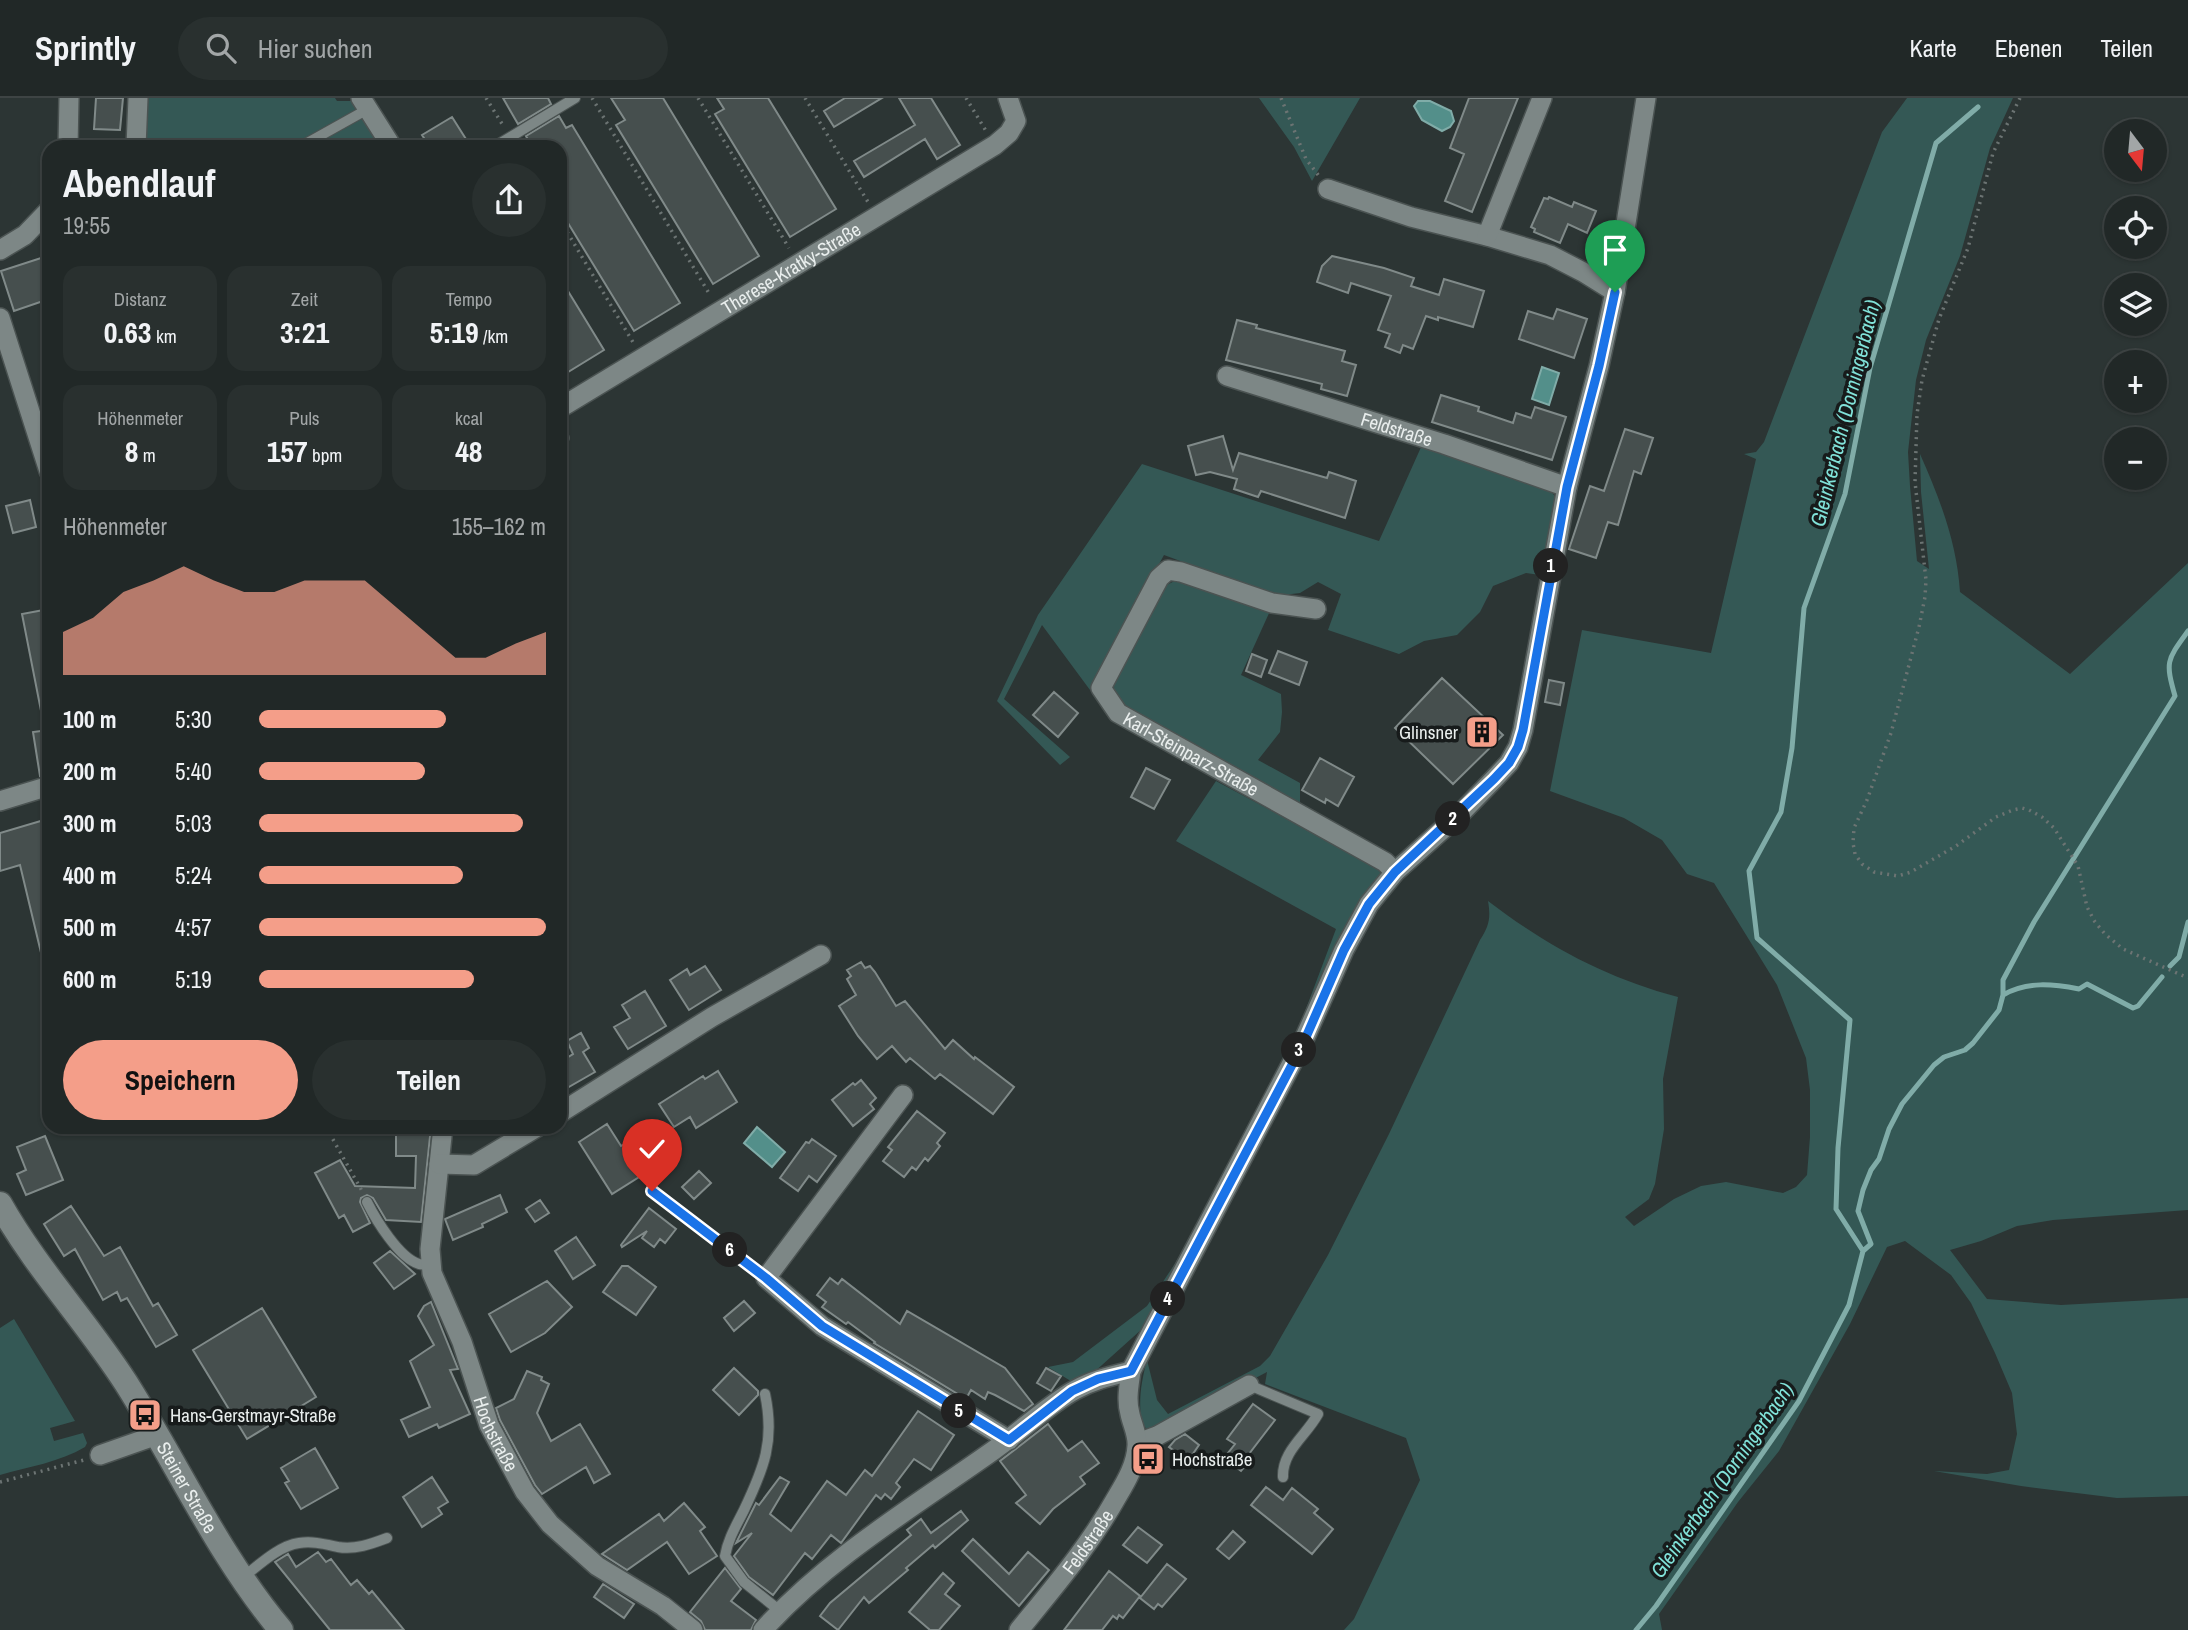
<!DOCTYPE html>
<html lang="de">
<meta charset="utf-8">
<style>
body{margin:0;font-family:"Archivo Narrow",sans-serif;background:#29302f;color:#f1f3f6;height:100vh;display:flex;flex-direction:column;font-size:26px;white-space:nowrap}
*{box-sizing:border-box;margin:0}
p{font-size:23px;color:#a2a6a7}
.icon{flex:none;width:38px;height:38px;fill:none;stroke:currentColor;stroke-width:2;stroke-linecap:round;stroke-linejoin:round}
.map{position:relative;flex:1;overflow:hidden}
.side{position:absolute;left:42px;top:42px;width:525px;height:994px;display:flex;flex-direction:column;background:#212827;border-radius:21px;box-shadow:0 2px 5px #0004,0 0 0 2px #3e4444}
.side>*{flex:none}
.needle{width:46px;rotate:164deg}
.fabs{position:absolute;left:2104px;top:21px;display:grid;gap:14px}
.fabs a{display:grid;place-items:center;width:63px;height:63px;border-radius:50%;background:#212827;box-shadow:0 2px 5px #0004,0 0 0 2px #3e4444;font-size:35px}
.pin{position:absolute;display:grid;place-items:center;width:60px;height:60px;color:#fff;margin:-72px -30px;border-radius:50% 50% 50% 0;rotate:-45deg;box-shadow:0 0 7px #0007}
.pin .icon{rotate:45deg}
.km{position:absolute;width:35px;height:35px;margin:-18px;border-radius:50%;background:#222;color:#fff;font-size:19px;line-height:35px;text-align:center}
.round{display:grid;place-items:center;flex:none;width:74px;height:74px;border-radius:37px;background:#29302f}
.overview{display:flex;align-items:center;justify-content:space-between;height:119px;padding:0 21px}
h1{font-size:38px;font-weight:700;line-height:52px}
.figures{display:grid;grid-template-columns:repeat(3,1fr);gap:10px;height:119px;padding:7px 21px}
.figures div{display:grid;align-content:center;border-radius:18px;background:#29302f;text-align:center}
.figures b{font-size:30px;font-weight:700}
.figures small{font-size:19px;font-weight:400}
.figures p{font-size:19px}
.chart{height:196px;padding:14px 21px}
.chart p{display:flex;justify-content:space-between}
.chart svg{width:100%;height:126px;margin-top:7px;fill:#f49e89;opacity:.7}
.cta{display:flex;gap:14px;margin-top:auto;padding:14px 21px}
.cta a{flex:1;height:80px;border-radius:42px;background:#f49e89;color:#111;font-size:28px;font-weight:700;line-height:80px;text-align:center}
.cta a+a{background:#29302f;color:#f1f3f6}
ul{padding:0 21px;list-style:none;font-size:23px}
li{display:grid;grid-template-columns:112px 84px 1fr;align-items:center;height:52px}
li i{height:18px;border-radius:9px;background:#f49e89}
header{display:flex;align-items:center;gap:42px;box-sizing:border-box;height:98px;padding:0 35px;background:#212827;border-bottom:2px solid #3e4444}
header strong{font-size:33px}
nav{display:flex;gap:38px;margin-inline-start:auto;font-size:24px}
.search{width:490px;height:63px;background:#29302f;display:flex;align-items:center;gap:18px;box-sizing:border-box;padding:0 24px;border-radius:38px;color:#a2a6a7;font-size:26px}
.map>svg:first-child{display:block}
</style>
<header>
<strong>Sprintly</strong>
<div class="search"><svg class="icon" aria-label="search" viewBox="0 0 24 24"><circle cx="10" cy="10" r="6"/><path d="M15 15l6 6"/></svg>Hier suchen</div>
<nav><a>Karte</a><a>Ebenen</a><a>Teilen</a></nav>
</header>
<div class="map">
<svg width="2188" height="1532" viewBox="0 0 2188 1532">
<rect width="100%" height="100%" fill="#2c3534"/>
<!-- green -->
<path fill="#345855" d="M147,0H335L337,3H352L379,49H144Z
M1259,0H1360L1312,83L1294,49Z
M1907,0H2013L1990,50L1960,158L1926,242L1916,282L1908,354L1910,388L1917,463L1929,471L1921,394L1920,356C1940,401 1957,445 1960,494L2070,576L2188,465V1112L2053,1122L2017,1128L1981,1143L1950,1152L1987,1201L2061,1207L2188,1200V1398L2117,1400L2021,1388L1934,1373L1987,1376L2009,1372L2017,1336L2012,1295L1995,1255L1971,1205L1951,1177L1905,1143L1887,1149L1850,1226L1779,1353L1738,1404L1659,1516L1662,1532H1344L1354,1521L1420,1382L1406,1340L1265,1286L1267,1274L1158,1331L1150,1333L1142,1327C1138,1304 1141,1284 1147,1262L1157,1302L1168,1316L1260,1268L1270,1258L1328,1157L1389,1036L1480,842C1489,828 1491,820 1488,803C1547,848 1606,880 1678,899L1663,981L1664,1031L1655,1086L1649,1101L1625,1119L1634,1128L1674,1101L1701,1088L1726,1084L1783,1095L1796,1089L1807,1077L1810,1039V992L1806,960L1777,887L1714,785L1687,776L1662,742L1624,720L1550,693L1582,532L1711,555L1756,361L1744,356L1756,354L1764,344L1882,34Z
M1422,347L1546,388L1554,397L1557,406L1540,477L1526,475L1493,488L1480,514L1457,537L1424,543L1399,556L1328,532L1341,496L1318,484L1300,495L1275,498L1164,457L1090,592L1042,527L1004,601L1070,659L1060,667L997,603L1038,517L1142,366L1379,443Z
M1180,480L1270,513L1241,577L1281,596L1282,614L1280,634L1258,662L1300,685V705L1132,616C1120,605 1113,598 1113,582L1165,488Z
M1216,683L1384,773L1295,940L1336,831L1176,743Z
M1234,1054L1183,1160L1158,1206L1142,1231L1092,1276L1074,1285L1048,1269L1073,1264L1147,1208L1176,1164Z
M14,1221L75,1323L50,1330L54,1343L83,1335L87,1345L85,1349C60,1364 28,1369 0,1377V1230Z"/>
<!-- water -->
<path fill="#538f8a" stroke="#80aca8" stroke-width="2" d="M1418,3H1430L1451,13L1454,23L1450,29L1442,33L1422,22L1414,8Z
M1542,269L1559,275L1549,307L1532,301Z
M757,1029L785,1054L772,1069L744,1045Z"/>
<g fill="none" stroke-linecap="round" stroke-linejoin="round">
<!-- stream -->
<path stroke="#80aca8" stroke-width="5" d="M2170,868L2179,859L2188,824
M2003,897C2027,883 2053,886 2079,891L2087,886L2133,910L2138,908L2162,879
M1863,1153L1871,1146L1858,1113L1863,1092L1871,1072L1879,1061L1889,1031L1902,1006L1934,967L1944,959L1965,952L1973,945L1999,912L2003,897V882L2034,824L2175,598C2165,563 2167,562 2188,533
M1636,1532L1656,1508L1799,1303L1849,1207L1863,1153L1836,1111L1838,1050L1850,922L1757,840L1749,773L1781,714L1792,650L1804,510L1845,396L1870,270L1936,45L1978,9"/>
</g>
<!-- building -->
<path fill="#464f4e" stroke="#808a89" stroke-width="2" d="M96,0H123L120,32L94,31Z
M503,0H548L551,6L518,26Z
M611,0H663L759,158L713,186L616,27L625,22Z
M717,0H768L836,111L790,139L715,16L724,11Z
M845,0H882L834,29L824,13Z
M899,0H931L960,47L937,61L925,41L864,79L854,63L915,27Z
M1469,0H1518L1472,114L1445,103L1464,56L1450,50Z
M559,18L566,30L572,27L680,205L634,233L560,112V49H532L526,38Z
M452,19L471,49H430L422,37Z
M1549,99L1572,109L1574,104L1596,113L1587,135L1568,126L1560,145L1534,134L1535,131L1531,129L1544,100L1548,101Z
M1332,158L1384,170L1414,180L1411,188L1439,197L1444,181L1484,193L1473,229L1438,219V222L1426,218L1413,251L1403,247L1400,255L1385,249L1390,236L1378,232L1391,198L1351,185L1348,195L1317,184L1322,168Z
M41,160L49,183V201L14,213L1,173Z
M560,180L604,252L560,279Z
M1557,211L1587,221L1574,260L1519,241L1528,213L1553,221Z
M1237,222L1257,227L1256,230L1345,253L1342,263L1356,267L1347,298L1321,291L1322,286L1226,262Z
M1441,297L1479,309L1478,313L1513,325L1516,315L1531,320L1535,309L1566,319L1552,362L1432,324Z
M1625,331L1653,340L1641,376L1634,373L1618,427L1608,424L1596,460L1569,451L1590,388L1604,393Z
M1223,338L1233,372L1239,355L1327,380L1329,374L1356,383L1345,420L1261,393L1258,399L1234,391L1237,381L1210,374L1196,377L1188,348Z
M30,402L36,429L13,435L6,408Z
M49,511V617L42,618L22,516Z
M1278,553L1307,564L1299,587L1269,575Z
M1252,556L1267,562L1261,579L1246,573Z
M1442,580L1503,637L1453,686L1395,630Z
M1549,582L1564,585L1560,607L1545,604Z
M1054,594L1078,615L1058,639L1033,617Z
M49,632V676L40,678L33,634Z
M1320,660L1354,679L1338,708L1326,701L1325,705L1302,692Z
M1146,670L1170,682L1154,711L1131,699Z
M44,722L49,739V863H43L20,767L0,773V735Z
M861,864L865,870L870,868L875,874L896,908L905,903L945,951L953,942L974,961L975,959L1014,989L993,1016L940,976L935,981L910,960L906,964L892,948L877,961L858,938L839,908L856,897L847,881L851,878L847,872Z
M705,868L721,892L689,912L670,882L687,871L690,877Z
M645,893L666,928L628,951L614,929L630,920L622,907Z
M581,935L589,950L583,954L595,974L560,994V964L573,956L567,943Z
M718,973L737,1004L696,1030L690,1019L674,1029L659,1006L703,978L705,981Z
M861,982L876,1000L870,1006L874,1011L853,1028L832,1002L853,985L855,987Z
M917,1013L945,1035L937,1045L940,1048L928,1063L925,1060L916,1072L912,1069L904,1079L883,1063L892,1052L888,1049Z
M607,1026L621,1048L644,1034L663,1064L612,1096L579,1044Z
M396,1029H431L421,1124L386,1122L373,1100L367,1097L361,1100L360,1104L370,1125L353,1134L344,1117L339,1120L315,1075L340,1062L355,1088L415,1090L416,1058H396Z
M45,1038L63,1082L26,1097L17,1076L26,1072L17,1049Z
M812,1041L836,1058L817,1084L809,1078L798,1093L780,1080L806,1044L809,1045Z
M699,1073L711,1085L694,1101L682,1089Z
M500,1097L507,1114L482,1126L483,1129L453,1142L445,1121Z
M540,1102L549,1115L535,1124L526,1111Z
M71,1108L104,1158L120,1149L153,1208L158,1205L177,1237L156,1249L127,1200L121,1203L117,1194L103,1202L75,1151L64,1158L44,1126Z
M649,1110L676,1131L665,1145L660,1141L654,1149L642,1140L647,1133L622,1149L621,1147Z
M576,1139L595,1167L573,1181L555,1153Z
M390,1153L415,1176L394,1191L374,1165Z
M622,1168H628L656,1189L636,1217L603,1194Z
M830,1180L838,1186L842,1181L900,1226L907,1213L1005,1270L1033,1306L1024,1313L995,1297L988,1294L985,1301L971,1292L966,1301L874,1245L875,1244L848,1224L846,1226L822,1209L826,1204L817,1197Z
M547,1183L572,1209L545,1235L511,1254L489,1216Z
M744,1203L755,1215L734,1233L724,1220Z
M431,1204L458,1271L450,1272L470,1316L439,1330L437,1326L409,1339L401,1322L430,1309L410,1263L434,1247L418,1218L424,1208Z
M262,1210L316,1299L247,1341L193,1252Z
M734,1270L758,1293V1297L739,1317L713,1292Z
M1046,1270L1061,1278L1051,1293L1037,1285Z
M527,1273L542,1279L541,1282L549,1286L537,1315L551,1343L580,1326L610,1376L594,1385L586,1369L542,1396L535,1387L500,1322L496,1310L514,1301Z
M1253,1306L1275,1322L1249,1356L1253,1359L1241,1373L1224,1360L1235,1346L1227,1341Z
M918,1313L954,1337L931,1372L914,1361L896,1385L900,1389L891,1401L885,1396L881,1401L876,1397L841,1445L831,1437L812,1461L805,1455L773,1497L749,1479L734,1458L752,1435L736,1445L756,1405L759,1407L780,1379L789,1384L770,1416L791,1433L827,1383L846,1397L865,1372L872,1378Z
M1048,1326L1068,1353L1082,1343L1099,1365L1080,1379L1085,1386L1053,1411L1040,1426L1016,1405L1026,1397L1000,1363Z
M1185,1336L1199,1347L1188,1363L1169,1349L1175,1342Z
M315,1350L338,1390L301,1411L285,1385L289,1383L281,1370Z
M432,1379L448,1404L438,1410L442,1416L422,1429L403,1399Z
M1266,1389L1283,1402L1292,1390L1318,1411L1314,1415L1333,1431L1312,1456L1251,1407Z
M684,1405L705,1429L700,1433L717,1458L689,1476L667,1444L627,1472L602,1456L659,1416L664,1423Z
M961,1413L968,1422L935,1450L933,1447L906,1470L908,1472L869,1505L864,1499L838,1532L820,1518L830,1505L911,1437L907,1432L921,1421L931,1435Z
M1138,1429L1162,1447L1147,1465L1123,1447Z
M1233,1433L1245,1444L1229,1461L1217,1451Z
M973,1441L1009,1476L1028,1454L1049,1472L1019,1508L962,1453Z
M318,1454L326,1464L331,1461L351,1487L357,1482L369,1496L372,1493L404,1532H330L275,1464L288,1456L296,1469Z
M1167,1466L1186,1481L1162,1509L1158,1506L1154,1511L1140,1500Z
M725,1470L741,1491L731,1503L756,1522L751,1532H705L701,1523L690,1514Z
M1109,1473L1140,1498L1123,1520L1119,1517L1117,1521L1113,1518L1102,1532H1064Z
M943,1475L954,1485L945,1496L960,1508L939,1532H930L909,1514Z
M603,1486L634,1506L624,1520L594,1499Z"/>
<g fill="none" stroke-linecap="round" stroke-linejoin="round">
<defs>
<path id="service" d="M300,49L368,11
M494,49L575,0
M560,331L564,340L560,342
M652,1093L766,1180
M367,1104C376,1122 399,1160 419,1166C422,1167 426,1166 430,1166
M1249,1287L1318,1316C1306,1338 1282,1353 1283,1379
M765,1296C775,1343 764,1370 744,1412C736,1428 728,1441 725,1458L744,1484L780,1513
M242,1480C258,1468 278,1448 299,1445C313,1443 324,1446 338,1449C355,1452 371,1446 387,1440"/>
<g id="minor">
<path d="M361,0L392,49"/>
<path d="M68,49L69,0"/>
<path d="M136,49L138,0"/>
<path d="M1328,91L1411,119L1487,138L1550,157L1583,174L1615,194"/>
<path d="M1487,138L1542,0"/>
<path d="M0,152L25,137L49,112"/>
<path d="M0,220L49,373"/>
<path id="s1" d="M1227,278L1444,346L1567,389"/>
<path id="s2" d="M560,310L995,47L1009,35L1016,23L1008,0"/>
<path id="s3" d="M1316,511L1272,505L1181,474L1168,472L1159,480L1101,590L1118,615L1385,764L1395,774"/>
<path d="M0,703L49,688"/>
<path d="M903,997L766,1180L822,1228L1009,1342"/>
<path d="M560,1015L712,919L821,857"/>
<path id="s4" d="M443,1029L430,1151L432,1175L462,1244L489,1327L525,1394L550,1426L597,1468L663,1508L693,1532"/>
<path d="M439,1066L474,1067L537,1029"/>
<path d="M1138,1345L1157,1338L1249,1287"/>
<path d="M100,1357L157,1337"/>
<path d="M763,1532C828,1460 915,1408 994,1352C1020,1334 1049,1306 1075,1292C1093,1282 1111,1278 1131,1273"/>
<path id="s5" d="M1019,1532C1055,1488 1090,1447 1118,1397C1127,1382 1136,1366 1137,1348C1138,1337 1132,1326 1130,1316C1126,1302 1129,1288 1131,1273L1302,946L1344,852L1369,806L1395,774L1462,714L1494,681L1509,665L1518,649L1523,632L1567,389L1599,268L1615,194L1646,0"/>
</g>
<g id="tertiary">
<path id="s6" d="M0,1106C36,1170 86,1223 126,1285C178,1367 218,1457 281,1532"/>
</g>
</defs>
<!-- service casing -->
<use href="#service" stroke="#4b5352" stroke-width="12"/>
<!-- minor casing -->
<use href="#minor" stroke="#4b5352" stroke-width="22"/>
<!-- tertiary casing -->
<use href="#tertiary" stroke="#4b5352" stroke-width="27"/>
<!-- path -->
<path stroke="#6c7473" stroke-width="3.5" stroke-dasharray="2 5" stroke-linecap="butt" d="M486,0L504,29
M592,0L710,197
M698,0L789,150
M805,0L868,104
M966,0L986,33
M1281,0L1306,61L1319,78
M2020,0L1993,55L1968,150L1939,221L1922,282L1917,316L1915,384L1926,482L1925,499L1919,529L1891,635L1867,702L1854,730L1853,745L1855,756L1862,766L1874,774L1898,778L1911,774L1956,748L1996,719L2013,712L2022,710L2029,712L2042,719L2054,730L2078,768L2087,809L2095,824L2105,836L2123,851L2188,880
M560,122L634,246
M326,1029L362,1093
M0,1384L84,1362"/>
<!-- service -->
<use href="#service" stroke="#7d8786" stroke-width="10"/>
<!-- minor -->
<use href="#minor" stroke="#7d8786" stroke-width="19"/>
<!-- tertiary -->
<use href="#tertiary" stroke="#7d8786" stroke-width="24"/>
</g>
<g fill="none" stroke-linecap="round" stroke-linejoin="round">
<defs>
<path id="route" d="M652,1093L766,1180L822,1228L1009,1342L1072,1293L1098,1281L1131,1273L1303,946L1344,852L1369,806L1395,774L1494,681L1509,665L1518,649L1523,632L1567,389L1599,268L1615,194"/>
</defs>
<!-- route casing -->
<use href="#route" stroke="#fff" stroke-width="14"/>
<!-- route -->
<use href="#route" stroke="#1a73e8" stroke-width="9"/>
</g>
<!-- icons -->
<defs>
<symbol id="building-square" viewBox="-11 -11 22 22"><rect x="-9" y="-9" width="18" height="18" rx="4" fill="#f49e89" stroke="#171b1b"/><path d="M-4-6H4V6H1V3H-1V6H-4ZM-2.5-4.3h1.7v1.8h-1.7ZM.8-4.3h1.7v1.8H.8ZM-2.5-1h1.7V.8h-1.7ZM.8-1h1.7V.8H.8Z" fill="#111"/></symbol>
<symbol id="bus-square" viewBox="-11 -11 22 22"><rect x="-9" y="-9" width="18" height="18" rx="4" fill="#f49e89" stroke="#171b1b"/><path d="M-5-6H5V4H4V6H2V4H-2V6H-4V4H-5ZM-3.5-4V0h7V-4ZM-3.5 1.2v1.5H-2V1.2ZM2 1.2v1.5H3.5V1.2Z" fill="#111"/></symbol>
</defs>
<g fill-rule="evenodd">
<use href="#building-square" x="1463" y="615" width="38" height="38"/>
<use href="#bus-square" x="126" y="1298" width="38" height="38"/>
<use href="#bus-square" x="1129" y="1342" width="38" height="38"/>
</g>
<g text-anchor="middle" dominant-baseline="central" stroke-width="7" stroke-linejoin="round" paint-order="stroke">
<!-- street labels -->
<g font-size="19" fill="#e9eeed" stroke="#171b1b">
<text stroke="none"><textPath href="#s2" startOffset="270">Therese-Kratky-Straße</textPath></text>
<text stroke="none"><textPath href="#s1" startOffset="178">Feldstraße</textPath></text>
<text stroke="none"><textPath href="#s3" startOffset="404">Karl-Steinparz-Straße</textPath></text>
<text stroke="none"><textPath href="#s4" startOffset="320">Hochstraße</textPath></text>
<text stroke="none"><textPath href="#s6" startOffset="340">Steiner Straße</textPath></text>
<text stroke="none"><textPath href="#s5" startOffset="112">Feldstraße</textPath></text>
</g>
<!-- poi labels -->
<g font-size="19" fill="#e9eeed" stroke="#171b1b" text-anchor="start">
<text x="1458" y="634" text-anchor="end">Glinsner</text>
<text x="170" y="1317">Hans-Gerstmayr-Straße</text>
<text x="1172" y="1361">Hochstraße</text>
</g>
<!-- water labels -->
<g font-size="21" font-style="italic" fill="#81e2d9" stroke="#171b1b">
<text transform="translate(1845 315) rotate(-76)">Gleinkerbach (Dorningerbach)</text>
<text transform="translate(1722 1382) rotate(-55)">Gleinkerbach (Dorningerbach)</text>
</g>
</g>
</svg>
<div class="fabs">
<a><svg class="needle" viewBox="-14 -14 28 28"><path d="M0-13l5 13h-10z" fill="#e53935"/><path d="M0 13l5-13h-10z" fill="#a2a6a7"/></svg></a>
<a><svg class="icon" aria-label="locate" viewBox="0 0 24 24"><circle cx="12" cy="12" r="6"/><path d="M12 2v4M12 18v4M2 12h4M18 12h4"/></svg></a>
<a><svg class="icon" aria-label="layers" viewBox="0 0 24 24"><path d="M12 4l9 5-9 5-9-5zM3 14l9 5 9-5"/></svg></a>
<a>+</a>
<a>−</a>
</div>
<div class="pin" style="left:1615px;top:194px;background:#1e9e55"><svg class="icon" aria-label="arrive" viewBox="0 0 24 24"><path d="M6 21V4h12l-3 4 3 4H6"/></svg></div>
<div class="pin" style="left:652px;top:1093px;background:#d93025"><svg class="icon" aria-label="check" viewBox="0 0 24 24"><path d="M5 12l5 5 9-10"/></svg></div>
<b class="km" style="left:1551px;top:468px">1</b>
<b class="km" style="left:1453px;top:721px">2</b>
<b class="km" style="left:1299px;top:952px">3</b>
<b class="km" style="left:1168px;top:1201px">4</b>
<b class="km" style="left:959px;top:1313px">5</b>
<b class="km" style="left:730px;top:1152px">6</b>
<section class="side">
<div class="overview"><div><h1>Abendlauf</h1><p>19:55</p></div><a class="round"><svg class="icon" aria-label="share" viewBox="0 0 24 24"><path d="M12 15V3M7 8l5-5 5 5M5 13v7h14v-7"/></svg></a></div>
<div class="figures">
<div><p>Distanz</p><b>0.63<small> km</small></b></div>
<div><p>Zeit</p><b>3:21</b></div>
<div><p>Tempo</p><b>5:19<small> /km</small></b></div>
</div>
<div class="figures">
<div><p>Höhenmeter</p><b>8<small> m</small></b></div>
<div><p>Puls</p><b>157<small> bpm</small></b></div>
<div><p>kcal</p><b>48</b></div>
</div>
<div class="chart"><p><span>Höhenmeter</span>155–162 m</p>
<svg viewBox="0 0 160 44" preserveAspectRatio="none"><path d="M0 44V29L10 24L20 15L30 11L40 6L50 11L60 15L70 15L80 11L90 11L100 11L110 20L120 29L130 38L140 38L150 33L160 29V44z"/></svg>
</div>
<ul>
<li><b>100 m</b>5:30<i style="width:65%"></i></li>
<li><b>200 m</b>5:40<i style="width:58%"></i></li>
<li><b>300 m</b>5:03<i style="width:92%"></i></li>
<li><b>400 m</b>5:24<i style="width:71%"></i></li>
<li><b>500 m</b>4:57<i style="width:100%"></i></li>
<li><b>600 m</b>5:19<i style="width:75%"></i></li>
</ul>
<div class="cta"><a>Speichern</a><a>Teilen</a></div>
</section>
</div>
